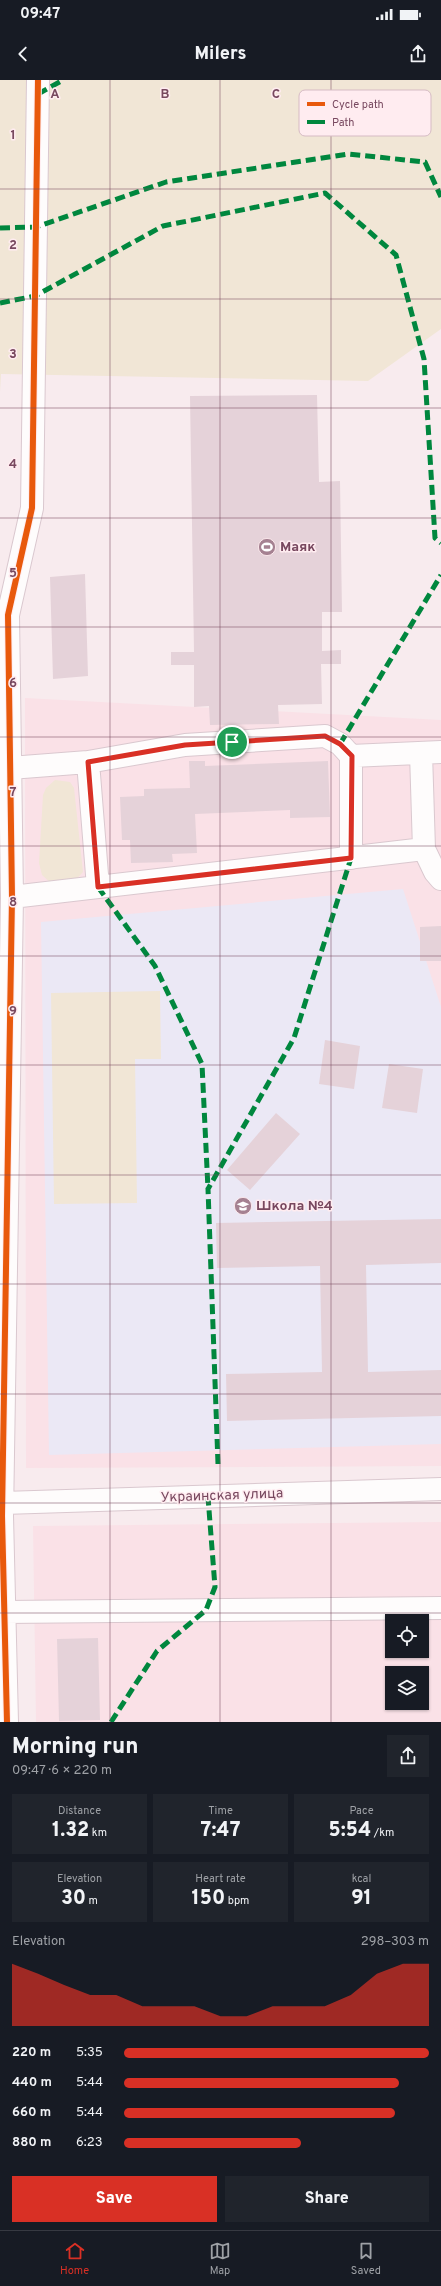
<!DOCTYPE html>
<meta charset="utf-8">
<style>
body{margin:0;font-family:Overpass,sans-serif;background:#20242c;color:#f1f3f6;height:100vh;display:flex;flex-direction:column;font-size:15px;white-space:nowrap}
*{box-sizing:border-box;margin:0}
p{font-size:13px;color:#9ea1a6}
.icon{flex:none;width:22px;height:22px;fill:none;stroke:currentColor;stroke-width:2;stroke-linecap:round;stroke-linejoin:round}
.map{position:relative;height:1642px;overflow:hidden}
.details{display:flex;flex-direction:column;background:#171b24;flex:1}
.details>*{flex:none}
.buttons{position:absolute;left:385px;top:1534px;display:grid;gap:8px}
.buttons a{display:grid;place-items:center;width:44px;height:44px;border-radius:0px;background:#171b24;box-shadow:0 1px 3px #0004;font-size:20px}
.pin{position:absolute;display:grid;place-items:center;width:34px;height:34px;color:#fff;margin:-17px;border:2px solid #fff;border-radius:50%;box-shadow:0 1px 4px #0007}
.round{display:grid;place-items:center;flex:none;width:42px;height:42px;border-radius:0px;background:#20242c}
.headline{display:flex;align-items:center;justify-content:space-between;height:68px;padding:0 12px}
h1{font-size:22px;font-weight:800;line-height:30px}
.figures{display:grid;grid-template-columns:repeat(3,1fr);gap:6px;height:68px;padding:4px 12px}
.figures div{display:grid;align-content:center;border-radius:0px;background:#20242c;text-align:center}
.figures b{font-size:20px;font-weight:800}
.figures small{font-size:11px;font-weight:400}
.figures p{font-size:11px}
.chart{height:112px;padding:8px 12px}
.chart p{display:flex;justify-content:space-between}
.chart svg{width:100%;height:72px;margin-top:4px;fill:#d93025;opacity:.7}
.action{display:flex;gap:8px;margin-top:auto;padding:8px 12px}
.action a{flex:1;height:46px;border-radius:0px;background:#d93025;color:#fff;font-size:16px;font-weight:800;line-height:46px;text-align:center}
.action a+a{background:#20242c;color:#f1f3f6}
ul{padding:0 12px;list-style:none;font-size:13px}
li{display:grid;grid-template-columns:64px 48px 1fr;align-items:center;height:30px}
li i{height:10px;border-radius:5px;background:#d93025}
.status{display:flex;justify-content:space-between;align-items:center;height:28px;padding:0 20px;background:#171b24;direction:ltr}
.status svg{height:11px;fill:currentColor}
header{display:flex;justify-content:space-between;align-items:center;height:52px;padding:0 12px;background:#171b24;font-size:18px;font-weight:800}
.tab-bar{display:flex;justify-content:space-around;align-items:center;height:56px;border-top:1px solid #363941;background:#171b24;font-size:11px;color:#9ea1a6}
.tab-bar a{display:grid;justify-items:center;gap:2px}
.tab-bar .on{color:#d93025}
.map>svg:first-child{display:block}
</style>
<div class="status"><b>09:47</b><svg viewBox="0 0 49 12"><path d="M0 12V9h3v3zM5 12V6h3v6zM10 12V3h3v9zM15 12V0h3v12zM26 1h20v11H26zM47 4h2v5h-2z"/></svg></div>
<header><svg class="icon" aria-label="back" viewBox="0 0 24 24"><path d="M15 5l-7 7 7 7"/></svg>Milers<svg class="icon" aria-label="share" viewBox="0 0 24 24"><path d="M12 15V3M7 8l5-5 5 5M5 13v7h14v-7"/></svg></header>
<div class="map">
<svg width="441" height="1642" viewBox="0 0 441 1642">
<rect width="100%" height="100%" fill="#f8ebee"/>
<!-- residential -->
<path fill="#fae1e7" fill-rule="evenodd" d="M25,618L441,640V1386L26,1388Z
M441,1442V1642H36L33,1446ZM392,1541H422V1571H392ZM392,1593H422V1623H392Z"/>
<!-- education -->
<path fill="#ebe8f5" d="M403,809L441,927V1364L49,1375L41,842Z"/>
<!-- green -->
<path fill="#f1e6d6" d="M0,0H441V249L368,301L1,294L0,312Z
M55,700L70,702L74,708L83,792L73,803L53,805L42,795L39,783L43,715L46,708Z
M160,911L161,979H135L137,1123L54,1124L51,913Z"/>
<!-- building -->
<path fill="#e5d2d9" d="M317,315L319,402L340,401L342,532H322V571L341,570V584H321L322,624L278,625L279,644L210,645L209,626L194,627V585H171V572H194L190,316Z
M85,494L88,596L53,599L50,497Z
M189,681H205V686L328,681L330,737L290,738V730L195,734L197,773L172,774L173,782L131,783L130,760H122L120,717L144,716V709L190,708Z
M441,846V881H420V847Z
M325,960L360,966L354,1009L319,1004Z
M389,984L423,989L417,1033L382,1028Z
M276,1033L300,1054L250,1110L227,1090Z
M441,1139V1183L366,1185L368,1292L441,1290V1336L227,1341L226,1294L322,1292L320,1186L217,1188L216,1143Z
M98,1558L100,1640L59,1641L57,1559Z"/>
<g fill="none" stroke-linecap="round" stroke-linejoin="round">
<defs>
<path id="minor" d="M421,673L424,769
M88,682L98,807
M10,688L88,682L185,665L325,656L340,664L351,676L441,672
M351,778V676
M12,817L424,769L435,792L441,799
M3,1423L441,1409
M4,1532L441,1528
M7,1642L2,1436L12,817L8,535L32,428L38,0"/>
</defs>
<!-- minor casing -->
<use href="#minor" stroke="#dac8cf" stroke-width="24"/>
<!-- minor -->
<use href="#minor" stroke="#fefcfc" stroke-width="22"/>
<!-- quiet -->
<path stroke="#00873e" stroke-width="5" stroke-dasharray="10 5" stroke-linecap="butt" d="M38,14L63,0
M0,148L36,147L166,102L348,74L425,82L441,117
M0,223L35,216L163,146L325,113L396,175L424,279L435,458L441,463
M340,664L441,495
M98,807L155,886L202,984L208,1109
M218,1384L208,1109L294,958L351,778
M111,1642L157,1571L206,1530L215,1507L208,1417"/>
<defs>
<path id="cycleway" d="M7,1642L2,1436L12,817L8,535L32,428L38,0"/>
</defs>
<!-- cycleway casing -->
<use href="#cycleway" stroke="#ffecf0" stroke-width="8"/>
<!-- cycleway -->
<use href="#cycleway" stroke="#e8590c" stroke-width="6"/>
</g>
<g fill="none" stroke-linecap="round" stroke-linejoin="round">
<defs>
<path id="route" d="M325,656L340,664L352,676L351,778L98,807L88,682L185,665Z"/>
</defs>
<!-- route casing -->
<use href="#route" stroke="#fff" stroke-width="8"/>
<!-- route -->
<use href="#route" stroke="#d93025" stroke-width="5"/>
</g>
<!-- grid -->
<path fill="none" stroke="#78485f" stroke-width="1" stroke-opacity="0.55" d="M110,0V1642M220,0V1642M331,0V1642M0,109H441M0,219H441M0,328H441M0,438H441M0,547H441M0,657H441M0,766H441M0,876H441M0,985H441M0,1095H441M0,1204H441M0,1314H441M0,1423H441M0,1533H441"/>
<!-- icons -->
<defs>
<symbol id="stadium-disc" viewBox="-11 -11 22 22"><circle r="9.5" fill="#a58191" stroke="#ffecf0"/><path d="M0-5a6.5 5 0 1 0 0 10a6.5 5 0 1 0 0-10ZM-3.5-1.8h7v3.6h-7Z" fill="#fff"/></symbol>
<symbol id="school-disc" viewBox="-11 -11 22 22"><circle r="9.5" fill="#a58191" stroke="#ffecf0"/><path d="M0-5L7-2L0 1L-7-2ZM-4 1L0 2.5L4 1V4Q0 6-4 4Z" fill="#fff"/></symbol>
</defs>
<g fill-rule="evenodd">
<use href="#stadium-disc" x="257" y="457" width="20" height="20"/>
<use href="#school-disc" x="233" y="1116" width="20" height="20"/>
</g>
<g text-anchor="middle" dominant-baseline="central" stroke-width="3" stroke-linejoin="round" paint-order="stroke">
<!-- poi labels -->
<g font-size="14" font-weight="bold" fill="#78485f" stroke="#ffecf0" text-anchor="start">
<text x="280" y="467">Маяк</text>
<text x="256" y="1126">Школа №4</text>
</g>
<!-- street labels -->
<g font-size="14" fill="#78485f" stroke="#ffecf0">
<text transform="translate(222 1416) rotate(-2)">Украинская улица</text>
</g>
</g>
<!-- legend -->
<rect x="299" y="10" width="132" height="46" rx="6" fill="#ffecf0" stroke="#d6bbc4" stroke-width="1"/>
<rect x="307" y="22" width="18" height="4" fill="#e8590c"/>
<rect x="307" y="40" width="18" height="4" fill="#00873e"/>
<g font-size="11" fill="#78485f">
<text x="332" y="28">Cycle path</text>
<text x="332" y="46">Path</text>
</g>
<g font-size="13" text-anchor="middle" font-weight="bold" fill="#78485f" stroke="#ffecf0" stroke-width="3" stroke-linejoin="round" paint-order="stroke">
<text x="55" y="18">A</text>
<text x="165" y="18">B</text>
<text x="276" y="18">C</text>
<text x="13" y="59">1</text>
<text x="13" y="169">2</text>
<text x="13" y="278">3</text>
<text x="13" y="388">4</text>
<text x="13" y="497">5</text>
<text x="13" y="607">6</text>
<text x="13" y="716">7</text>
<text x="13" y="826">8</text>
<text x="13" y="935">9</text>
</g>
</svg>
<div class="buttons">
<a><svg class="icon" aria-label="locate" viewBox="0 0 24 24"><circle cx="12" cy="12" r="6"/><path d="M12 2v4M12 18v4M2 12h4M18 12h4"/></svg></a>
<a><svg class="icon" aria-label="layers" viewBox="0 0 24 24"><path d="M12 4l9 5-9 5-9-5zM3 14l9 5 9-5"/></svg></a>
</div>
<div class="pin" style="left:232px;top:662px;background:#1e9e55"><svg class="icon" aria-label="arrive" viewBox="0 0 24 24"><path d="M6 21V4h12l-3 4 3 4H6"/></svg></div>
</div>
<section class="details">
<div class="headline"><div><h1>Morning run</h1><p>09:47 · 6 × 220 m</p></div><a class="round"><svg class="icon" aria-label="share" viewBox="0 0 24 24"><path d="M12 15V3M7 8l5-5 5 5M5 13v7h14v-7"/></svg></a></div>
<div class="figures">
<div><p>Distance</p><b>1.32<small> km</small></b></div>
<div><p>Time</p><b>7:47</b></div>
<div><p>Pace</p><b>5:54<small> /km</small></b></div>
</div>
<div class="figures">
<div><p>Elevation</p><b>30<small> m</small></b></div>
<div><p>Heart rate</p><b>150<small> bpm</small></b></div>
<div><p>kcal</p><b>91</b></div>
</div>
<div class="chart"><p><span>Elevation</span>298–303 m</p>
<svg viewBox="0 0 160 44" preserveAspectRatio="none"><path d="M0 44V6L10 12L20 19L30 25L40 25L50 32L60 32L70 32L80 38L90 38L100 32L110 32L120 32L130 25L140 12L150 6L160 6V44z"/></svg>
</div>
<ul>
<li><b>220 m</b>5:35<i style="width:100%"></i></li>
<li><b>440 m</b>5:44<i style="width:90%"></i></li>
<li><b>660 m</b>5:44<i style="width:89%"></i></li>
<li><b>880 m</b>6:23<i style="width:58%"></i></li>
</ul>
<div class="action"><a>Save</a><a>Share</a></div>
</section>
<nav class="tab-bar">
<a class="on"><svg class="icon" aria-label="home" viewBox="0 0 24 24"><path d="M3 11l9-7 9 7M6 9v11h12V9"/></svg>Home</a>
<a><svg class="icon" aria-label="map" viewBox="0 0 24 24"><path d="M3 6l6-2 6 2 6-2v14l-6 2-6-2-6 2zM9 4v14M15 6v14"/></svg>Map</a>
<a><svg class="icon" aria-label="saved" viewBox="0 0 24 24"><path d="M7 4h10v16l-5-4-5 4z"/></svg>Saved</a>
</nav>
